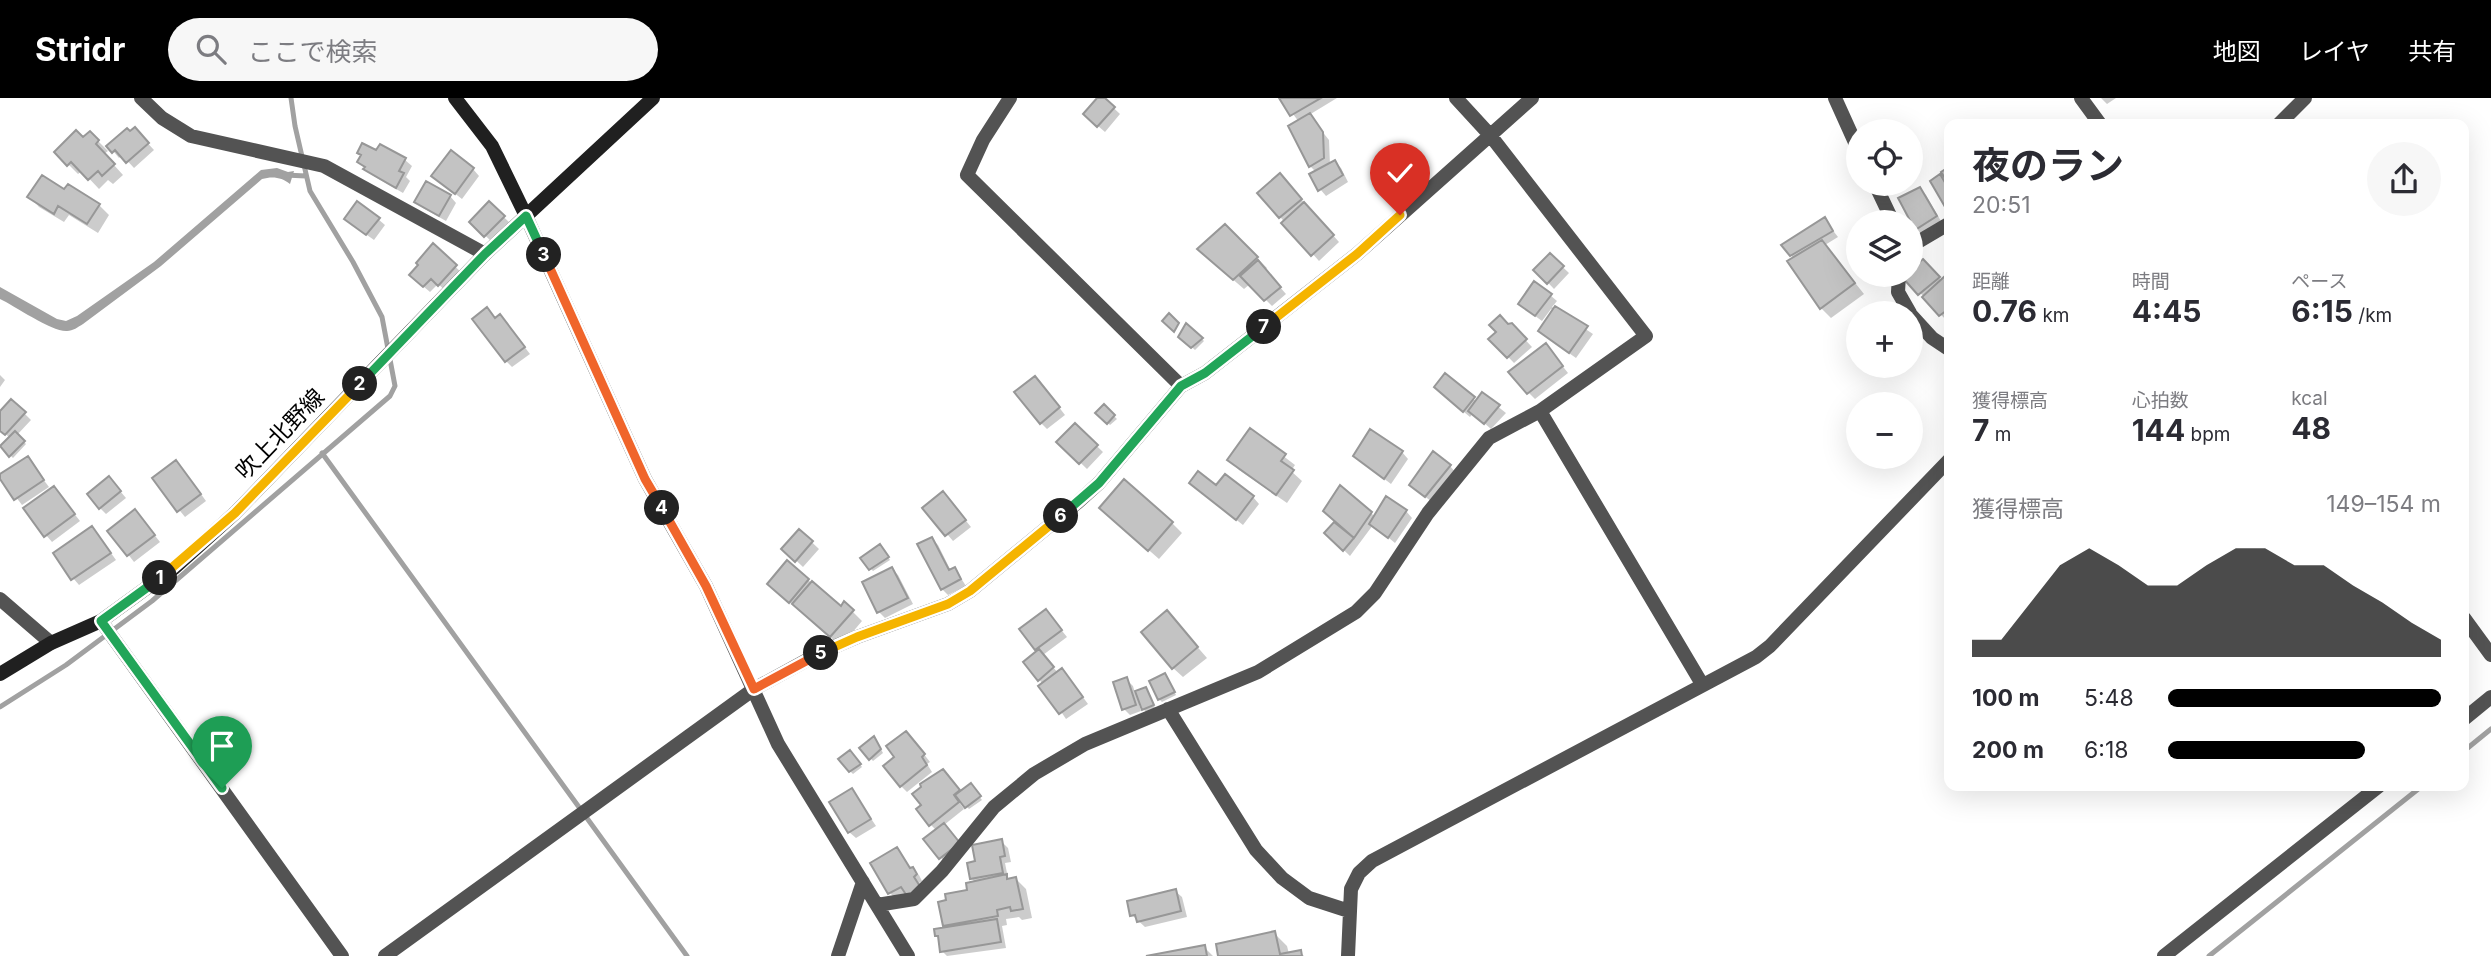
<!DOCTYPE html>
<html lang="ja">
<meta charset="utf-8">
<style>
body{margin:0;font-family:Inter,"Noto Sans JP",sans-serif;background:#f7f7f7;color:#2b2b33;height:100vh;display:flex;flex-direction:column;font-size:26px;white-space:nowrap}
*{box-sizing:border-box;margin:0}
p{font-size:23px;color:#7c7c81}
.icon{flex:none;width:38px;height:38px;fill:none;stroke:currentColor;stroke-width:2;stroke-linecap:round;stroke-linejoin:round}
.map{position:relative;flex:1;overflow:hidden}
.side{position:absolute;left:1944px;top:21px;width:525px;height:672px;display:flex;flex-direction:column;background:#fff;border-radius:14px;box-shadow:0 7px 28px #0002}
.side>*{flex:none}
.buttons{position:absolute;left:1846px;top:21px;display:grid;gap:14px}
.buttons a{display:grid;place-items:center;width:77px;height:77px;border-radius:50%;background:#fff;box-shadow:0 7px 28px #0002;font-size:35px}
.pin{position:absolute;display:grid;place-items:center;width:60px;height:60px;color:#fff;margin:-72px -30px;border-radius:50% 50% 50% 0;rotate:-45deg;box-shadow:0 0 7px #0007}
.pin .icon{rotate:45deg}
.km{position:absolute;width:35px;height:35px;margin:-18px;border-radius:50%;background:#222;color:#fff;font-size:19px;line-height:35px;text-align:center}
.round{display:grid;place-items:center;flex:none;width:74px;height:74px;border-radius:37px;background:#f7f7f7}
.head{display:flex;align-items:center;justify-content:space-between;height:119px;padding:0 28px}
h1{font-size:38px;font-weight:700;line-height:52px}
.figures{display:grid;grid-template-columns:repeat(3,1fr);gap:10px;height:119px;padding:7px 28px}
.figures div{display:grid;align-content:center}
.figures b{font-size:30px;font-weight:700}
.figures small{font-size:19px;font-weight:400}
.figures p{font-size:19px}
.chart{height:196px;padding:14px 28px}
.chart p{display:flex;justify-content:space-between}
.chart svg{width:100%;height:126px;margin-top:7px;fill:#000;opacity:.7}
ul{padding:0 28px;list-style:none;font-size:23px}
li{display:grid;grid-template-columns:112px 84px 1fr;align-items:center;height:52px}
li i{height:18px;border-radius:9px;background:#000}
header{display:flex;align-items:center;gap:42px;box-sizing:border-box;height:98px;padding:0 35px;background:#000;color:#fff}
header strong{font-size:33px}
nav{display:flex;gap:38px;margin-inline-start:auto;font-size:24px}
.search{width:490px;height:63px;background:#f7f7f7;display:flex;align-items:center;gap:18px;box-sizing:border-box;padding:0 24px;border-radius:38px;color:#7c7c81;font-size:26px}
.map>svg:first-child{display:block}
</style>
<header>
<strong>Stridr</strong>
<div class="search"><svg class="icon" aria-label="search" viewBox="0 0 24 24"><circle cx="10" cy="10" r="6"/><path d="M15 15l6 6"/></svg>ここで検索</div>
<nav><a>地図</a><a>レイヤ</a><a>共有</a></nav>
</header>
<div class="map">
<svg width="2491" height="858" viewBox="0 0 2491 858">
<rect width="100%" height="100%" fill="#fff"/>
<!-- water -->
<path fill="#a1a1a1" d="M277,70L288,74L294,73L290,86C282,79 272,78 262,81L161,168L83,226C78,229 73,233 67,233C52,234 15,208 0,201V189L57,221L66,223L77,218L154,164L261,72Z"/>
<!-- shadow -->
<path fill="#0003" d="M1100,0H1103L1120,16L1105,34L1091,22Z
M1281,0H1337L1309,17L1329,42L1330,67L1335,64L1341,70L1348,84L1326,98L1320,91L1316,74L1310,68L1291,29L1299,24Z
M2101,0H2116L2107,6Z
M90,35L108,53L104,56L123,77L113,86L108,82L99,91L82,73L78,76L56,54L83,41Z
M141,38L154,52L134,70L122,57L119,60L109,48Z
M380,48L405,62L412,68L406,79L410,83L403,95L372,77L360,64L377,55Z
M473,71L479,78L462,101L440,84Z
M1286,84L1339,144L1319,163L1259,95Z
M1920,91L1926,97L1942,125L1923,137L1916,131Z
M65,93L99,107L109,117L98,135L69,117L64,124L39,109L30,99Z
M450,98L456,105L446,123L423,110L416,104Z
M489,105L510,125L492,144L471,124Z
M378,121L385,127L374,142L353,127Z
M1824,121L1838,139L1825,147L1864,196L1831,220L1821,210L1791,157Z
M1225,128L1267,170L1265,172L1286,196L1272,208L1250,186L1244,191L1209,161Z
M433,148L462,175L446,193L438,186L430,194L417,183Z
M1550,157L1569,175L1554,191L1536,172Z
M1923,163L1942,183L1950,185V221L1947,223L1905,179L1911,177V174Z
M1550,197L1557,203L1552,209L1593,236L1576,260L1546,239L1554,213L1551,211L1542,223L1527,212Z
M487,211L496,221L506,225L530,256L512,269L506,263Z
M1186,227L1204,243L1195,252L1180,238Z
M1511,227L1532,249L1514,265L1491,241Z
M1546,247L1568,275L1535,301L1528,294Z
M0,277L5,282L0,289Z
M1446,277L1477,304L1482,296L1506,315L1491,331L1473,315L1470,319L1442,296Z
M1041,286L1065,317L1047,331L1041,325Z
M1104,308L1117,321L1110,327L1098,315Z
M24,315L31,322L17,337L26,346L13,360L2,349L10,340L0,331V316Z
M1075,327L1103,354L1087,371L1059,344Z
M1251,333L1295,367L1291,373L1302,383L1287,405L1239,372L1230,362Z
M1402,354L1408,361L1391,386L1362,364Z
M27,360L49,389L22,407L0,378Z
M1450,368L1456,375L1432,404L1418,393Z
M182,370L206,403L185,419L154,381Z
M115,387L126,400L106,416L100,410Z
M54,390L80,423L52,444L46,437Z
M1216,390L1253,399L1259,406L1243,427L1197,391Z
M949,402L971,429L953,443L925,410Z
M1406,413L1412,420L1395,445L1373,427L1350,458L1326,435L1342,433L1371,415L1375,419Z
M1111,419L1172,425L1182,435L1159,461Z
M141,420L160,444L134,464L110,433Z
M800,433L819,451L803,469L784,451Z
M98,437L116,462L79,487L73,480Z
M932,441L938,447L951,473L955,471L966,488L948,497L942,491Z
M883,451L890,462L873,473L871,471Z
M892,471L898,477L913,506L885,520L879,514Z
M808,482L841,510L852,513L862,523L841,548L775,492Z
M1046,513L1067,539L1043,557L1058,575L1062,572L1068,579L1088,606L1066,621L1039,581V554L1021,532Z
M1167,514L1207,560L1183,579L1173,570Z
M1165,577L1176,597L1162,604L1159,601Z
M1126,581L1133,588L1135,595L1146,591L1148,593L1155,610L1146,614L1139,606L1141,613L1130,617L1124,611Z
M912,641L930,664L927,666L932,674L907,694L901,688Z
M876,642L883,655L873,663L861,650Z
M853,657L862,669L853,676L850,673Z
M950,680L961,695L973,690L982,702L969,711L961,703L959,704L964,711L944,727L965,753L947,767L926,741L937,733L931,727Z
M852,692L876,728L856,740L849,734Z
M1001,743L1008,750L1011,764L1005,765L1008,780L1016,781L1026,791L1032,820L1022,822L1019,819L1006,821L1007,827L1002,828L1006,850L947,858L942,853L940,840L937,837L948,831L945,828L975,784L971,780L977,764Z
M897,751L911,771L919,777L922,783L919,785L926,797L896,801L890,795Z
M1175,793L1182,799L1187,819L1145,829L1132,817Z
M1274,835L1287,848L1289,856L1300,854L1304,858H1220L1218,847Z
M1204,849L1213,858H1156Z"/>
<g fill="none" stroke-linecap="round" stroke-linejoin="round">
<!-- stream -->
<path stroke="#a1a1a1" stroke-width="5" d="M285,77L306,78
M322,355L687,858
M0,609L66,567L152,503L390,298L395,288L382,219L353,164L310,93L295,28L291,0
M2464,653L2491,631
M2209,858L2422,688"/>
</g>
<!-- building -->
<path fill="#c3c3c3" stroke="#979797" stroke-width="2" d="M1097,0H1105L1115,9L1097,29L1083,16Z
M1279,0H1321L1290,18Z
M1310,15L1323,34L1324,60L1309,69L1288,28Z
M135,29L149,45L126,65L115,52L112,55L106,48L127,30L130,33Z
M76,32L83,39L90,33L99,42L96,46L115,66L102,78L98,73L88,82L71,64L67,68L54,54Z
M362,45L376,52L380,46L406,60L399,73L404,75L396,90L363,71L365,69L357,64L361,57L357,55Z
M451,52L474,70L455,96L431,78Z
M1335,62L1343,77L1318,93L1309,76Z
M1950,68V88L1941,74Z
M1280,75L1302,101L1279,120L1257,95Z
M1940,76L1950,93L1948,114L1930,83Z
M42,77L64,91L68,86L100,106L87,126L58,108L54,116L27,99Z
M426,83L451,97L439,118L414,104Z
M1920,89L1937,118L1915,132L1898,100Z
M357,103L380,120L366,137L344,121Z
M489,103L505,118L484,139L469,124Z
M1304,104L1334,137L1311,158L1281,125Z
M1825,119L1833,133L1790,158L1781,147Z
M1225,126L1258,159L1233,182L1197,151Z
M1822,142L1855,185L1820,211L1787,163Z
M433,145L457,167L438,188L431,181L423,189L409,177L418,167L416,165Z
M1550,155L1564,168L1547,186L1533,172Z
M1923,161L1940,179L1918,197L1902,179L1911,177V171Z
M1258,162L1281,189L1264,203L1240,178Z
M1945,178L1950,183V210L1939,218L1922,199Z
M1534,183L1552,196L1535,218L1518,206Z
M1555,208L1588,228L1569,255L1538,233Z
M487,209L495,220L500,216L525,249L505,264L472,221Z
M1169,215L1179,225L1174,234L1162,223Z
M1500,217L1508,226L1512,225L1527,241L1507,260L1488,241L1496,234L1489,227Z
M1186,225L1203,240L1191,250L1178,239Z
M1546,245L1563,268L1527,296L1508,274Z
M1445,275L1475,299L1463,314L1434,289Z
M1035,278L1060,309L1040,326L1014,294Z
M1482,294L1500,307L1484,326L1468,313Z
M11,301L26,314L5,337L0,333V313Z
M1104,306L1115,317L1107,326L1095,315Z
M1075,325L1098,347L1079,366L1056,344Z
M1250,330L1286,356L1281,363L1294,372L1276,397L1227,362Z
M1370,331L1403,353L1384,381L1353,358Z
M15,333L25,343L9,359L0,348Z
M1433,353L1451,367L1425,399L1409,387Z
M28,358L44,382L14,402L0,381V376Z
M176,362L201,396L177,414L152,380Z
M1198,373L1216,387L1225,376L1254,398L1236,422L1189,385Z
M109,378L121,393L99,411L87,396Z
M1124,381L1173,424L1148,453L1099,410Z
M1340,387L1372,414L1354,440L1323,413Z
M54,388L75,416L44,439L23,410Z
M943,393L966,422L945,438L922,410Z
M1386,398L1407,412L1388,440L1369,426Z
M135,411L155,437L127,458L107,433Z
M1334,424L1354,440L1343,453L1324,435Z
M92,428L111,455L71,482L53,455Z
M799,431L813,443L795,464L781,451Z
M932,439L949,472L955,469L961,481L941,492L917,446Z
M880,446L889,459L869,472L860,460Z
M787,462L809,481L789,505L767,486Z
M892,469L908,500L877,515L862,484Z
M812,483L841,508L844,503L854,512L830,539L792,506Z
M1046,511L1062,532L1035,552L1019,531Z
M1167,512L1198,549L1172,571L1141,534Z
M1039,551L1054,569L1038,583L1023,564Z
M1062,570L1083,599L1059,616L1038,588Z
M1165,575L1175,594L1158,602L1149,583Z
M1127,579L1136,607L1122,612L1113,584Z
M1146,589L1154,607L1142,612L1135,593Z
M906,633L925,656L922,659L927,667L900,689L883,668L894,659L886,648Z
M874,638L881,651L869,662L859,650Z
M850,652L861,666L849,674L838,661Z
M943,671L960,692L954,697L959,704L929,728L916,711L921,707L912,696L921,689L920,686Z
M971,685L981,698L965,710L955,697Z
M852,690L871,721L848,735L829,704Z
M944,725L960,745L939,761L923,741Z
M1002,741L1005,758L1000,759L1003,775L970,781L967,765L975,763L972,747Z
M897,749L910,770L913,769L917,776L914,779L921,790L907,798L901,789L888,796L870,765Z
M1007,776V781L1016,779L1023,811L1011,813L1010,809L997,812L998,818L943,828L938,804L946,802L945,796L967,792L966,785Z
M1176,791L1181,813L1137,824L1135,817L1130,818L1127,803Z
M997,821L1001,844L940,854L938,838H935L934,831Z
M1275,833L1280,856L1301,852L1302,858H1218L1216,846Z
M1205,847L1207,858H1146Z"/>
<g fill="none" stroke-linecap="round" stroke-linejoin="round">
<!-- minor -->
<path stroke="#535353" stroke-width="14" d="M141,0L162,20L191,38L324,68L485,156
M1010,0L983,42L967,77L1181,288
M1835,0L1858,51
M2081,0L2100,26
M2279,26L2305,0
M1875,86L1893,124
M526,118L645,381L706,488L778,646L908,858
M1911,148L1950,125
M1899,177L1898,194L1910,215
M1911,217L1932,240L1950,252
M1540,313L1702,586
M0,501L51,545
M2464,520L2491,557
M101,523L342,858
M1168,611L1256,752L1282,780L1309,800L1349,813
M877,807L914,801L942,773L994,709L1034,676L1085,646L1258,574L1356,514L1375,495L1428,415L1489,340L1540,313L1646,238L1490,37L1456,0
M385,858L754,591L820,555L857,539L948,506L970,493L1078,404L1099,385L1181,288L1205,275L1357,156L1532,0
M838,858L863,784
M1348,858L1351,791L1359,775L1372,763L1756,559L1770,548L1950,361"/>
<!-- tertiary -->
<path stroke="#535353" stroke-width="14" d="M2464,621L2491,599
M2164,858L2379,688"/>
<!-- secondary -->
<path stroke="#202020" stroke-width="14" d="M455,0L492,48L526,118
M0,576L51,545L101,523L174,470L235,415L485,156L653,0"/>
</g>
<g fill="none" stroke-linecap="round" stroke-linejoin="round">
<defs>
<path id="split-1" d="M160,480L101,523L222,690"/>
<path id="split-2" d="M160,480L235,415L360,286"/>
<path id="split-3" d="M360,286L485,156L526,118L544,157"/>
<path id="split-4" d="M544,157L645,381L662,410"/>
<path id="split-5" d="M662,410L706,488L754,591L821,555"/>
<path id="split-6" d="M821,555L857,539L948,506L970,493L1061,418"/>
<path id="split-7" d="M1061,418L1099,385L1181,288L1205,275L1264,229"/>
<path id="split-8" d="M1264,229L1357,156L1400,117"/>
</defs>
<!-- split-1 casing -->
<use href="#split-1" stroke="#fff" stroke-width="14"/>
<!-- split-2 casing -->
<use href="#split-2" stroke="#fff" stroke-width="14"/>
<!-- split-3 casing -->
<use href="#split-3" stroke="#fff" stroke-width="14"/>
<!-- split-4 casing -->
<use href="#split-4" stroke="#fff" stroke-width="14"/>
<!-- split-5 casing -->
<use href="#split-5" stroke="#fff" stroke-width="14"/>
<!-- split-6 casing -->
<use href="#split-6" stroke="#fff" stroke-width="14"/>
<!-- split-7 casing -->
<use href="#split-7" stroke="#fff" stroke-width="14"/>
<!-- split-8 casing -->
<use href="#split-8" stroke="#fff" stroke-width="14"/>
<!-- split-1 -->
<use href="#split-1" stroke="#22a559" stroke-width="9"/>
<!-- split-2 -->
<use href="#split-2" stroke="#f5b400" stroke-width="9"/>
<!-- split-3 -->
<use href="#split-3" stroke="#22a559" stroke-width="9"/>
<!-- split-4 -->
<use href="#split-4" stroke="#f0652b" stroke-width="9"/>
<!-- split-5 -->
<use href="#split-5" stroke="#f0652b" stroke-width="9"/>
<!-- split-6 -->
<use href="#split-6" stroke="#f5b400" stroke-width="9"/>
<!-- split-7 -->
<use href="#split-7" stroke="#22a559" stroke-width="9"/>
<!-- split-8 -->
<use href="#split-8" stroke="#f5b400" stroke-width="9"/>
</g>
<g text-anchor="middle" dominant-baseline="central" stroke-width="6" stroke-linejoin="round" paint-order="stroke">
<!-- street labels -->
<g font-size="23" fill="#000" stroke="#fff">
<text transform="translate(280 336) rotate(-46)">吹上北野線</text>
</g>
</g>
</svg>
<div class="buttons">
<a><svg class="icon" aria-label="locate" viewBox="0 0 24 24"><circle cx="12" cy="12" r="6"/><path d="M12 2v4M12 18v4M2 12h4M18 12h4"/></svg></a>
<a><svg class="icon" aria-label="layers" viewBox="0 0 24 24"><path d="M12 4l9 5-9 5-9-5zM3 14l9 5 9-5"/></svg></a>
<a>+</a>
<a>−</a>
</div>
<div class="pin" style="left:222px;top:690px;background:#1e9e55"><svg class="icon" aria-label="arrive" viewBox="0 0 24 24"><path d="M6 21V4h12l-3 4 3 4H6"/></svg></div>
<div class="pin" style="left:1400px;top:117px;background:#d93025"><svg class="icon" aria-label="check" viewBox="0 0 24 24"><path d="M5 12l5 5 9-10"/></svg></div>
<b class="km" style="left:160px;top:480px">1</b>
<b class="km" style="left:360px;top:286px">2</b>
<b class="km" style="left:544px;top:157px">3</b>
<b class="km" style="left:662px;top:410px">4</b>
<b class="km" style="left:821px;top:555px">5</b>
<b class="km" style="left:1061px;top:418px">6</b>
<b class="km" style="left:1264px;top:229px">7</b>
<section class="side">
<div class="head"><div><h1>夜のラン</h1><p>20:51</p></div><a class="round"><svg class="icon" aria-label="share" viewBox="0 0 24 24"><path d="M12 15V3M7 8l5-5 5 5M5 13v7h14v-7"/></svg></a></div>
<div class="figures">
<div><p>距離</p><b>0.76<small> km</small></b></div>
<div><p>時間</p><b>4:45</b></div>
<div><p>ペース</p><b>6:15<small> /km</small></b></div>
</div>
<div class="figures">
<div><p>獲得標高</p><b>7<small> m</small></b></div>
<div><p>心拍数</p><b>144<small> bpm</small></b></div>
<div><p>kcal</p><b>48</b></div>
</div>
<div class="chart"><p><span>獲得標高</span>149–154 m</p>
<svg viewBox="0 0 160 44" preserveAspectRatio="none"><path d="M0 44V38L10 38L20 25L30 12L40 6L50 12L60 19L70 19L80 12L90 6L100 6L110 12L120 12L130 19L140 25L150 32L160 38V44z"/></svg>
</div>
<ul>
<li><b>100 m</b>5:48<i style="width:100%"></i></li>
<li><b>200 m</b>6:18<i style="width:72%"></i></li>
</ul>
</section>
</div>
